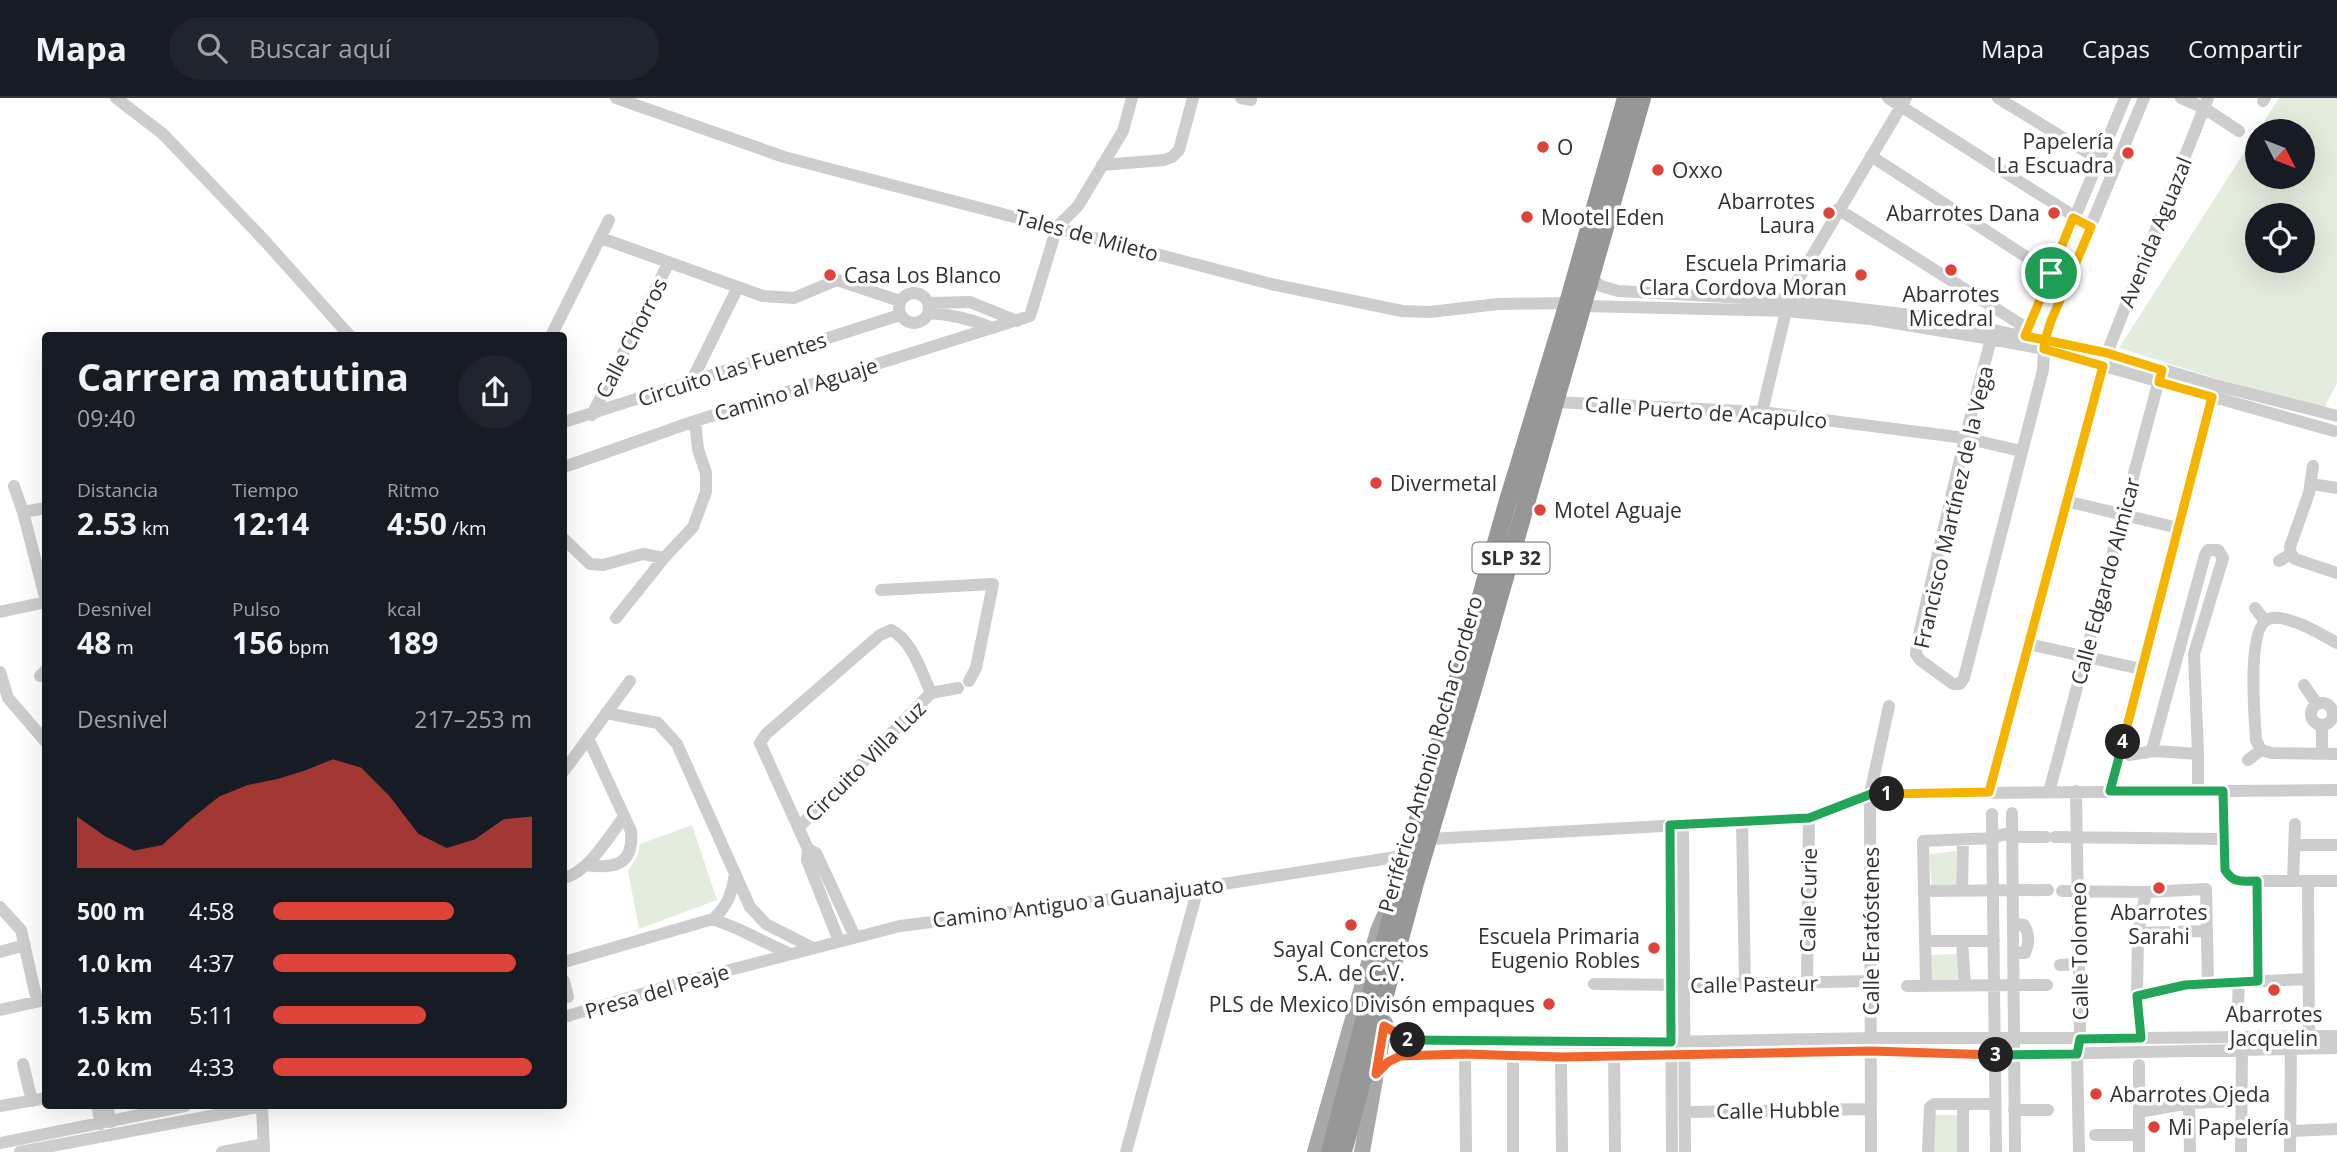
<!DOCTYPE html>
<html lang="es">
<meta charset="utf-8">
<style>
body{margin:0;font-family:"Open Sans",sans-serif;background:#20242c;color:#f1f3f6;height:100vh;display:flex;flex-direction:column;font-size:26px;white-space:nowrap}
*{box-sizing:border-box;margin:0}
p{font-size:23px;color:#9ea1a6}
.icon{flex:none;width:38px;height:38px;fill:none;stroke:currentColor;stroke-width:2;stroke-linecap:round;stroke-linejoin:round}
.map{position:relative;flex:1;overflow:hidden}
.sheet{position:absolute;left:42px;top:234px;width:525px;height:777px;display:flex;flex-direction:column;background:#171b24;border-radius:7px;box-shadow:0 7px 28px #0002}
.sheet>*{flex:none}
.needle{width:46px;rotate:132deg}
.controls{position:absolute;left:2245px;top:21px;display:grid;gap:14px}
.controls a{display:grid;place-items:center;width:70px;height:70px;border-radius:50%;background:#171b24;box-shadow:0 7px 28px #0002;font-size:35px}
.pin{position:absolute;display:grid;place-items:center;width:60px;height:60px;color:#fff;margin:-30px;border:4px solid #fff;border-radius:50%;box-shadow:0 2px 7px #0007}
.km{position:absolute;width:35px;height:35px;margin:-18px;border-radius:50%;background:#222;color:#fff;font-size:19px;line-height:35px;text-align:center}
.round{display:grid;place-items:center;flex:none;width:74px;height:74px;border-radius:37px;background:#20242c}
.headline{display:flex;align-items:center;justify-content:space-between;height:119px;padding:0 35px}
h1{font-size:38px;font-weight:700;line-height:52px}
.figures{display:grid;grid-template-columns:repeat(3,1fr);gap:10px;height:119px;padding:7px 35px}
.figures div{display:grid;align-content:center}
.figures b{font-size:30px;font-weight:700}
.figures small{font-size:19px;font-weight:400}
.figures p{font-size:19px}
.chart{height:196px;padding:14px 35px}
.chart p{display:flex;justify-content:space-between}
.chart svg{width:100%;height:126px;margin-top:7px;fill:#de433a;opacity:.7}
ul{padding:0 35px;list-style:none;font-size:23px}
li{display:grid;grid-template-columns:112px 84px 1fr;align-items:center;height:52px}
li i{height:18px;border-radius:9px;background:#de433a}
header{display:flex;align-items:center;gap:42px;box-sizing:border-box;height:98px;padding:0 35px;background:#171b24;border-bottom:2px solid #363941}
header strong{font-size:33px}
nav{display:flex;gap:38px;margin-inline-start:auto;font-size:24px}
.search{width:490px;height:63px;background:#20242c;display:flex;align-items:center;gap:18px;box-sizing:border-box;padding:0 24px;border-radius:38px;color:#9ea1a6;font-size:26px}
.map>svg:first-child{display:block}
</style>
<header>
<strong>Mapa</strong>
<div class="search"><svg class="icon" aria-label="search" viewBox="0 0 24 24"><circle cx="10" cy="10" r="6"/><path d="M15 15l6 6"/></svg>Buscar aquí</div>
<nav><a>Mapa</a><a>Capas</a><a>Compartir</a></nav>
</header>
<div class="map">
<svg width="2337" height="1054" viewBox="0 0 2337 1054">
<rect width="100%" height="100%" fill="#fff"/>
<!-- green -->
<path fill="#e4ecde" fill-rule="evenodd" d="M2279,0H2337V285L2324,310L2221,282L2119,250ZM2258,33H2303V79H2258ZM2258,117H2303V163H2258Z
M692,727L717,802L639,831L628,773L638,757L640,746Z
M1956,753V791L1932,793L1929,756Z
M1959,856L1960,882L1931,884L1929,857Z
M1933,1017H1960L1961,1054H1933Z"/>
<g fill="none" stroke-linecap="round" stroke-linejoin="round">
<!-- minor -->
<path stroke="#cdcdcd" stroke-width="12" d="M116,0L163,36L264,142L350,238
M616,0L784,59L1271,186L1402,213L1430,214L1498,206L1568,205
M1241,0L1251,2
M1888,0L2091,129
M1998,0L2098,61
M2181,0L2204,10L2239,33
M2263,3L2265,0
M1871,58L2051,175
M1102,67L1164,62L1172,59L1179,52L1193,0
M1838,111L2028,231
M601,140L763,198L794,200L837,182L900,203
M1590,179L1601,188L1618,193L1786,202L1928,219L2107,255L2215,287L2337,318
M899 210a15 15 0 1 1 30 0a15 15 0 1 1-30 0Z
M929,205L970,204L1017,223
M1583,208L1786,213L1870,221L1991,241L2044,251L2334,333
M928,215C952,216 971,221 993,230
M551,238L609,122
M1991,241L1965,340L1917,545L1916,556L1920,562L1953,586H1960L1964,580L2043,272L2044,251L2051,223L2144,0
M2022,245L2125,0
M691,284L738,189
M1555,304L1762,314L1965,340L2021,353
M1762,314L1786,213V202L1906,0
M592,317L669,164
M564,324L900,217
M564,369L695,323L1030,218L1057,129L1078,108L1123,33L1132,0
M2312,386L2337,390
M14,388L23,414L46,503
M2066,403L2178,430
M23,414L46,410
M564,441L590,466L603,467L643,456L664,460
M2291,456L2290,449L2309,395L2313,368
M2291,456L2295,461L2337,475
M2279,463L2291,456
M881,492L993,486L976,570L969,583
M2255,510L2265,523
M0,514L46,504
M616,520L664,460L693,429L706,394V375L698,351L695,323
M2337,545C2321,536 2291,518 2272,520C2245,522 2255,622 2256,642L2261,652L2272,655L2337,656
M2028,546L2141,571
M0,574L8,600L46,644
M40,578L46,572
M2304,587L2317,606
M2311 616a11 11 0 1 1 22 0a11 11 0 1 1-22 0Z
M606,615L658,625L677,646L750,809L766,826L813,850
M2322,627V656
M2155,653L2153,648L2205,457L2208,452H2218L2223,460L2194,556L2198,656V693
M2129,657L2155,653L2198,656
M2248,662L2261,652
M564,673L630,583
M2076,693L2080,941L2077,956L2079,1054
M2111,693L2214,293
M2223,693L2225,772L2231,780L2237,783H2337
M1989,694L2107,255L2208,0
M2049,694L2160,278
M2012,715L2015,1054
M1992,716L1996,1054
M1742,724L1745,886
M1683,727L1685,1054
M1670,728L1672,1054
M798,730L931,595L958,590
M2055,739L2225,741
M1429,741L1809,720L1870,696L2337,692
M2294,747H2337
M808,751L816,755L855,839
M586,767C615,771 634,767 631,733L588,640
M564,780C590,773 608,739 624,719
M2257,783L2258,883
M2293,783L2295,726
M2308,783L2309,938
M1924,793L2048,792
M1962,793L1963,741
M2062,793L2146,794L2206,791L2208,885
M0,809L21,832L37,903
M713,821L738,831L790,856
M2013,825L2024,827C2030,837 2029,845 2025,855H2014
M2138,835L2207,833
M839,843L807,762L808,751L760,645L766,636L880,537L891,532C912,542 922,575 931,595
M1925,843H1994
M1962,843L1965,887
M0,854L25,847
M564,864L713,821C728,808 732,795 735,775
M2060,867L2079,866
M564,883L568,899
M1807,885L1809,720
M1594,886L1684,887L1871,883
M1926,886L1923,743L1993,740L2005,736L2014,739H2046
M1907,888L2047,887
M2137,899L2185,887L2308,881
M2238,907L2239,884
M0,912L45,902
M564,919L679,885L900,828L1198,790L1409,757
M1384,928L1409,943L1614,945L1871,940H2141L2337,938
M2141,940L2137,899L2138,835L2146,794
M1614,953L1615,1054
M1465,956L1466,1054
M1513,957V1054
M1561,959L1562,1054
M23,966L32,1003
M2139,967V1054
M1376,976L1388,964L1400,959L1465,956L1561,959L1871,953L1996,957L2337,950
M2189,1005L2190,1054
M1963,1006V1054
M0,1008L46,1000
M97,1008L101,1026
M107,1008L111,1024
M262,1008L264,1054
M2014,1012H2048
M1685,1014L1871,1011
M2139,1014L2189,1005L2241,1003
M2290,1033L2337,1031
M2095,1037H2139
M0,1045L185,1008
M20,1054L263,1008
M222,1054L264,1046
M1126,1054L1198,790
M1871,1054L1870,696L1889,608
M1928,1054L1930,1009L1934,1006H1995
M2241,1054L2242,951
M2290,1054L2291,950"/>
<!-- major -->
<path stroke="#a8a8a8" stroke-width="16" d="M1315,1054L1378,833L1387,812
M1362,1054L1385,925"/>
<!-- highway -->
<path stroke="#979797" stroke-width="18" d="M1330,1054L1402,778L1507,406L1568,205L1626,0
M1343,1054L1415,785L1473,591L1642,0"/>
</g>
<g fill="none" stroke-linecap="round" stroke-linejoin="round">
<defs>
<path id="split-1" d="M1887,696L1989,694L2103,268L2044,251L2045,242L2025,238L2051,175"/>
<path id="split-2" d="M1408,942L1671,944L1670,727L1809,720L1871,696H1887"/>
<path id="split-3" d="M1408,942L1384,928L1376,976L1388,964L1400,958L1465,956L1561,959L1871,953L1996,957"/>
<path id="split-4" d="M1996,957L2077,956L2080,941L2141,940L2137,898L2185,887L2258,883L2257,783C2241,783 2234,786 2225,772L2223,693H2110L2123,644"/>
<path id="split-5" d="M2051,175L2073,120L2091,129L2051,223L2045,242L2107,255L2162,272L2159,284L2212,299L2123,644"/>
</defs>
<!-- split-1 casing -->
<use href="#split-1" stroke="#fff" stroke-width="14"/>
<!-- split-2 casing -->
<use href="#split-2" stroke="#fff" stroke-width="14"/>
<!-- split-3 casing -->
<use href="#split-3" stroke="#fff" stroke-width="14"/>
<!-- split-4 casing -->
<use href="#split-4" stroke="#fff" stroke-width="14"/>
<!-- split-5 casing -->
<use href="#split-5" stroke="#fff" stroke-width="14"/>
<!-- split-1 -->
<use href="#split-1" stroke="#f5b400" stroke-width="9"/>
<!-- split-2 -->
<use href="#split-2" stroke="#22a559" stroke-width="9"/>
<!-- split-3 -->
<use href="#split-3" stroke="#f0652b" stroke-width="9"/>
<!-- split-4 -->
<use href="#split-4" stroke="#22a559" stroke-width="9"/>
<!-- split-5 -->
<use href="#split-5" stroke="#f5b400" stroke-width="9"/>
</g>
<!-- markers -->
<g fill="#de433a" stroke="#fff" stroke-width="2.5">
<circle cx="1543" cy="49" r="7"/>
<circle cx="2128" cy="55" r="7"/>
<circle cx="1658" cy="72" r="7"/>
<circle cx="1829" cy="115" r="7"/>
<circle cx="2054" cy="115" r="7"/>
<circle cx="1527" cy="119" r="7"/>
<circle cx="1951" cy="172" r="7"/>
<circle cx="830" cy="177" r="7"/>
<circle cx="1861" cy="177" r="7"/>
<circle cx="1376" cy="385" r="7"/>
<circle cx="1540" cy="412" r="7"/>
<circle cx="2159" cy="790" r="7"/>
<circle cx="1351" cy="827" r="7"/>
<circle cx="1654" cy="850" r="7"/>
<circle cx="2274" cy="892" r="7"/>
<circle cx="1549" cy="906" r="7"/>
<circle cx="2096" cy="996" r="7"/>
<circle cx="2154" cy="1029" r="7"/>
</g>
<g text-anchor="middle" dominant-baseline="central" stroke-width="7" stroke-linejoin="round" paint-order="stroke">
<!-- shield labels -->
<rect fill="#fff" stroke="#6e6e6e" stroke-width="2" x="1472.5" y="444.5" width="77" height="31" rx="5"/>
<g font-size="19" font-weight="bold" fill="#303030">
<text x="1511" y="460">SLP 32</text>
</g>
<!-- poi labels -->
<g font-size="21" fill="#303030" stroke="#fff" text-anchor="start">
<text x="2114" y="43" text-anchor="end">Papelería<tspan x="2114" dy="24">La Escuadra</tspan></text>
<text x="1557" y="49">O</text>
<text x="1672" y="72">Oxxo</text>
<text x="1815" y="103" text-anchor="end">Abarrotes<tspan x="1815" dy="24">Laura</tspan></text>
<text x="2040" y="115" text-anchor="end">Abarrotes Dana</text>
<text x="1541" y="119">Mootel Eden</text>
<text x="1847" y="165" text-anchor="end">Escuela Primaria<tspan x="1847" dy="24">Clara Cordova Moran</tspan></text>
<text x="844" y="177">Casa Los Blanco</text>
<text x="1951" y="196" text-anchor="middle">Abarrotes<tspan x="1951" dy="24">Micedral</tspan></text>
<text x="1390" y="385">Divermetal</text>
<text x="1554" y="412">Motel Aguaje</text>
<text x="2159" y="814" text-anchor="middle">Abarrotes<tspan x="2159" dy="24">Sarahi</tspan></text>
<text x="1640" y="838" text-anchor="end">Escuela Primaria<tspan x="1640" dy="24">Eugenio Robles</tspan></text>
<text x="1351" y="851" text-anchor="middle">Sayal Concretos<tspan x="1351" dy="24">S.A. de C.V.</tspan></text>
<text x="1535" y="906" text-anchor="end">PLS de Mexico Divisón empaques</text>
<text x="2274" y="916" text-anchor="middle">Abarrotes<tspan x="2274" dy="24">Jacquelin</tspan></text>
<text x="2110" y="996">Abarrotes Ojeda</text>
<text x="2168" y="1029">Mi Papelería</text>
</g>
<!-- street labels -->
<g font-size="21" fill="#303030" stroke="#fff">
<text transform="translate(2155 134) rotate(-68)">Avenida Aguazal</text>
<text transform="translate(1087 137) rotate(15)">Tales de Mileto</text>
<text transform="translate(631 240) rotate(-63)">Calle Chorros</text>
<text transform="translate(732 271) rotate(-18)">Circuito Las Fuentes</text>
<text transform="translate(796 291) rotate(-17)">Camino al Aguaje</text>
<text transform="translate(1706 314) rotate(4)">Calle Puerto de Acapulco</text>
<text transform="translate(1953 409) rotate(-77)">Francisco Martínez de la Vega</text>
<text transform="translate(2105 483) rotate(-75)">Calle Edgardo Almicar</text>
<text transform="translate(1430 656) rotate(-74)">Periférico Antonio Rocha Cordero</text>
<text transform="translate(865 663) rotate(-45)">Circuito Villa Luz</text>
<text transform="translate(1808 802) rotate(-89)">Calle Curie</text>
<text transform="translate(1078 804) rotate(-7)">Camino Antiguo a Guanajuato</text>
<text transform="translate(1871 833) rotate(-90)">Calle Eratóstenes</text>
<text transform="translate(2079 853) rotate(-91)">Calle Tolomeo</text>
<text transform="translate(1754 886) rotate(-1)">Calle Pasteur</text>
<text transform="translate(657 893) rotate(-16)">Presa del Peaje</text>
<text transform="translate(1778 1012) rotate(-1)">Calle Hubble</text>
</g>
</g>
</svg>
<div class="controls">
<a><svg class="needle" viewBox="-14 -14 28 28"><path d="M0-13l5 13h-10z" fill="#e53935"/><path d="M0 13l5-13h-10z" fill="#9ea1a6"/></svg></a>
<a><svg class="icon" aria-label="locate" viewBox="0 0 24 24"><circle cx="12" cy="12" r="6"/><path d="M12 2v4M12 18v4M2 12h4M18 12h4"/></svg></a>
</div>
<div class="pin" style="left:2051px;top:175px;background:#1e9e55"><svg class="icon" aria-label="arrive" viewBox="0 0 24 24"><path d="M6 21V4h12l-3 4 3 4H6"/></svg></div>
<b class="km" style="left:1887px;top:696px">1</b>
<b class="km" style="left:1408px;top:942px">2</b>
<b class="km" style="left:1996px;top:957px">3</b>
<b class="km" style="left:2123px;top:644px">4</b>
<section class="sheet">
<div class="headline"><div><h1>Carrera matutina</h1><p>09:40</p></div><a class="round"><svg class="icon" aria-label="share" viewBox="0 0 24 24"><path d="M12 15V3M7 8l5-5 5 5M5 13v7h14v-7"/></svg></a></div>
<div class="figures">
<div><p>Distancia</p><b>2.53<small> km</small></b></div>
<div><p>Tiempo</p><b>12:14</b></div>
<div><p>Ritmo</p><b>4:50<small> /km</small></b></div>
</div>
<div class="figures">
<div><p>Desnivel</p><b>48<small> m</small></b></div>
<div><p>Pulso</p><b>156<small> bpm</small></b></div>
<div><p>kcal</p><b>189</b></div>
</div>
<div class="chart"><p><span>Desnivel</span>217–253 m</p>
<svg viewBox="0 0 160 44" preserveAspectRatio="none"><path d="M0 44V26L10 33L20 38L30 36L40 27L50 19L60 15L70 13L80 10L90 6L100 9L110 19L120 32L130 37L140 34L150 27L160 26V44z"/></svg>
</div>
<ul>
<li><b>500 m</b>4:58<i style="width:70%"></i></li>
<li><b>1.0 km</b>4:37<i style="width:94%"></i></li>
<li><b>1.5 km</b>5:11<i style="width:59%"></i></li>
<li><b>2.0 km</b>4:33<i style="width:100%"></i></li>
</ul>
</section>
</div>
